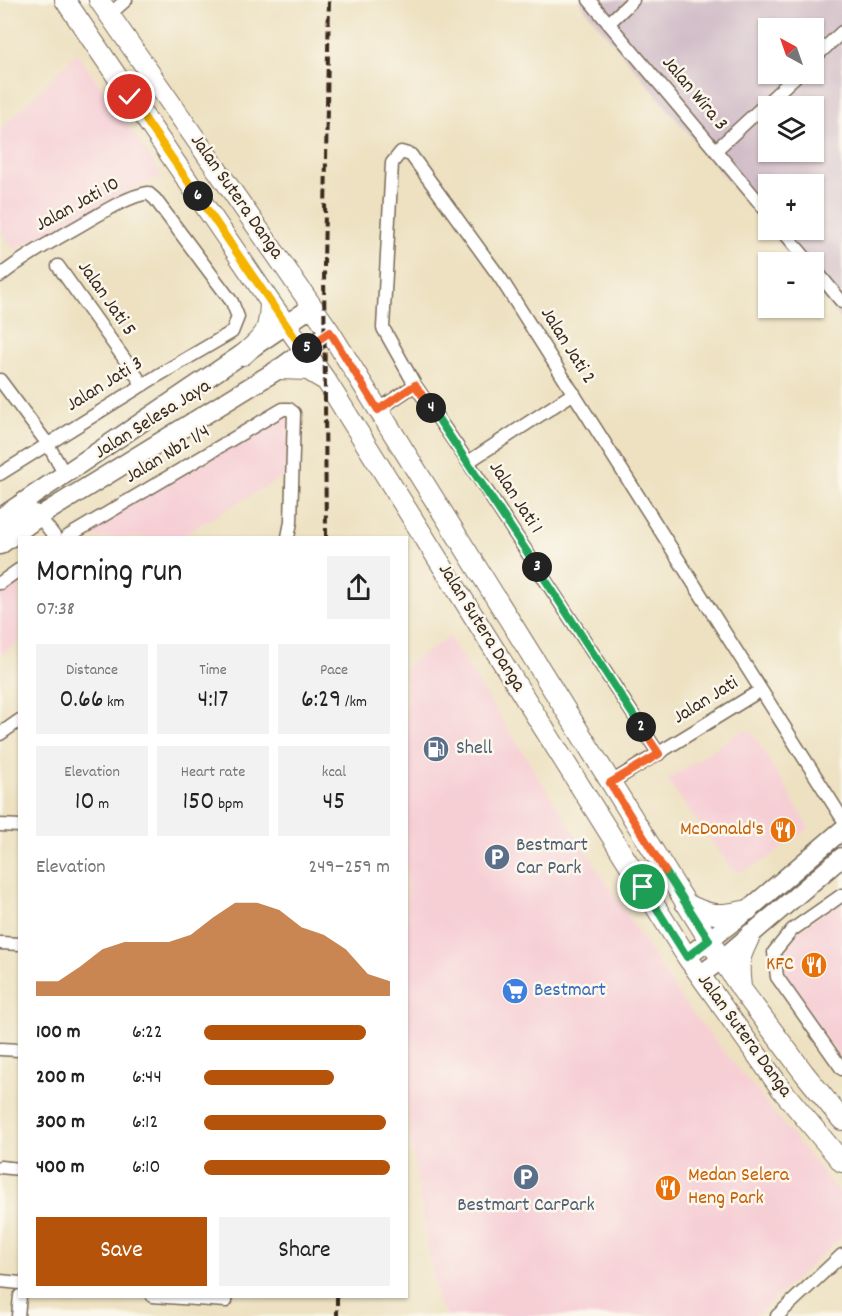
<!DOCTYPE html>
<meta charset="utf-8">
<style>
body{margin:0;font-family:Dekko,sans-serif;background:#f2f2f2;color:#222;height:100vh;display:flex;flex-direction:column;font-size:22px;white-space:nowrap}
*{box-sizing:border-box;margin:0}
p{font-size:20px;color:#767676}
.icon{flex:none;width:33px;height:33px;fill:none;stroke:currentColor;stroke-width:2;stroke-linecap:round;stroke-linejoin:round}
.map{position:relative;flex:1;overflow:hidden}
.sheet{position:absolute;left:18px;top:536px;width:390px;height:762px;display:flex;flex-direction:column;background:#fff;border-radius:0px;box-shadow:0 2px 4px #0004}
.sheet>*{flex:none}
.needle{width:39px;rotate:320deg}
.tools{position:absolute;left:758px;top:18px;display:grid;gap:12px}
.tools a{display:grid;place-items:center;width:66px;height:66px;border-radius:0px;background:#fff;box-shadow:0 2px 4px #0004;font-size:30px}
.pin{position:absolute;display:grid;place-items:center;width:51px;height:51px;color:#fff;margin:-26px;border:3px solid #fff;border-radius:50%;box-shadow:0 2px 6px #0007}
.km{position:absolute;width:30px;height:30px;margin:-15px;border-radius:50%;background:#222;color:#fff;font-size:16px;line-height:30px;text-align:center}
.round{display:grid;place-items:center;flex:none;width:63px;height:63px;border-radius:0px;background:#f2f2f2}
.headline{display:flex;align-items:center;justify-content:space-between;height:102px;padding:0 18px}
h1{font-size:33px;font-weight:600;line-height:45px}
.stats{display:grid;grid-template-columns:repeat(3,1fr);gap:9px;height:102px;padding:6px 18px}
.stats div{display:grid;align-content:center;border-radius:0px;background:#f2f2f2;text-align:center}
.stats b{font-size:26px;font-weight:600}
.stats small{font-size:16px;font-weight:400}
.stats p{font-size:16px}
.chart{height:168px;padding:12px 18px}
.chart p{display:flex;justify-content:space-between}
.chart svg{width:100%;height:108px;margin-top:6px;fill:#b45309;opacity:.7}
.cta{display:flex;gap:12px;margin-top:auto;padding:12px 18px}
.cta a{flex:1;height:69px;border-radius:0px;background:#b45309;color:#fff;font-size:24px;font-weight:600;line-height:69px;text-align:center}
.cta a+a{background:#f2f2f2;color:#222}
ul{padding:0 18px;list-style:none;font-size:20px}
li{display:grid;grid-template-columns:96px 72px 1fr;align-items:center;height:45px}
li i{height:15px;border-radius:8px;background:#b45309}
.map>svg:first-child{display:block}
</style>
<div class="map">
<svg width="842" height="1316" viewBox="0 0 842 1316">
<rect width="100%" height="100%" fill="#fbf7ec"/>
<filter id="ink" filterUnits="userSpaceOnUse"><feTurbulence type="fractalNoise" baseFrequency=".0167" numOctaves="2"/><feDisplacementMap in="SourceGraphic" scale="12" xChannelSelector="R" yChannelSelector="G"/><feConvolveMatrix kernelMatrix="1 2 1 2 8 2 1 2 1" color-interpolation-filters="sRGB"/></filter>
<filter id="wash" filterUnits="userSpaceOnUse"><feTurbulence type="fractalNoise" baseFrequency=".008" numOctaves="4" result="noise"/><feDisplacementMap in="SourceGraphic" scale="24" xChannelSelector="R" yChannelSelector="G"/><feGaussianBlur stdDeviation="1.35" result="paint"/><feColorMatrix in="noise" values="0 0 0 0 0 0 0 0 0 0 0 0 0 0 0 0 0 1.4 0 .05"/><feComposite in="paint" operator="in"/></filter>
<g filter="url(#wash)">
<rect width="100%" height="100%" fill="#ede1c1"/>
<!-- built -->
<path fill="#f6cfd5" d="M77,53L162,175L14,250L0,229V130Z
M286,412L289,416L287,474L180,537H76Z
M19,575V642L0,655V589Z
M449,637L681,999L842,1196V1236L756,1316H449L437,1303L409,1130L407,1088L406,666Z
M743,730L752,732L807,824L808,829L768,858L744,871L737,872L731,868L667,780Z
M842,900V1061L782,975L779,954L795,933Z"/>
<!-- industrial -->
<path fill="#d1bdc8" fill-rule="evenodd" d="M578,0H842V320L813,285V262H795ZM768,28H813V74H768ZM768,106H813V152H768ZM768,184H813V230H768Z"/>
</g>
<g filter="url(#ink)">
<g fill="none" stroke-linecap="round" stroke-linejoin="round">
<defs>
<path id="street" d="M589,0L768,213
M109,15L126,0
M609,23L633,0
M813,59L842,32
M716,150L798,74
M782,230L809,262
M58,266L143,385
M813,267L842,302
M0,276C26,255 55,240 84,223C104,212 126,197 148,193L155,199L232,302L238,317L232,332L157,376L0,474
M0,380L47,443L64,473
M378,410L415,385
M468,462L574,393
M0,529L29,511H35L55,537
M67,537L283,409H289L294,413L291,522L288,537
M0,583L20,569
M0,734L20,720
M659,754L468,462L415,385L383,328L392,163L401,152L411,155L501,279L842,818
M610,783L761,690
M0,825L20,826
M842,895L792,930L774,952L777,977L842,1069
M0,943L20,944
M0,1049L20,1050
M0,1167L20,1169
M0,1281L20,1283
M152,1296L226,1301
M18,1316L20,1296
M777,1316L842,1255"/>
<path id="secondary" d="M0,518L312,307
M0,545L40,516L279,369L330,332
M687,957L748,910L842,830
M700,975L722,959L842,857"/>
<path id="primary" d="M65,0L270,302L327,382L687,957L782,1090L842,1162
M99,0L330,332L709,940L742,990L804,1073L842,1120
M243,355C265,335 269,334 270,302
M279,369L308,370L323,379
M685,903C711,917 719,916 748,910
M741,987C738,960 739,958 751,934"/>
</defs>
<!-- street casing -->
<use href="#street" stroke="#796a57" stroke-width="15"/>
<!-- secondary casing -->
<use href="#secondary" stroke="#796a57" stroke-width="21"/>
<!-- primary casing -->
<use href="#primary" stroke="#796a57" stroke-width="22"/>
<!-- street -->
<use href="#street" stroke="#fff" stroke-width="12"/>
<!-- secondary -->
<use href="#secondary" stroke="#fff" stroke-width="18"/>
<!-- primary -->
<use href="#primary" stroke="#fff" stroke-width="20"/>
<!-- rail -->
<path stroke="#3b2a1e" stroke-width="4" stroke-dasharray="9 4.5" stroke-linecap="butt" d="M326,537L324,265L329,0
M337,1296V1316"/>
</g>
</g>
<g fill="none" stroke-linecap="round" stroke-linejoin="round" filter="url(#ink)">
<defs>
<path id="split-1" d="M643,887L687,957L709,940L665,871"/>
<path id="split-2" d="M641,727L659,754L610,783L665,871"/>
<path id="split-3" d="M537,567L641,727"/>
<path id="split-4" d="M431,408L537,567"/>
<path id="split-5" d="M307,348L330,332L378,410L415,385L431,408"/>
<path id="split-6" d="M198,196L304,351L307,348"/>
<path id="split-7" d="M130,97L198,196"/>
</defs>
<!-- split-1 casing -->
<use href="#split-1" stroke="#fff" stroke-width="12"/>
<!-- split-2 casing -->
<use href="#split-2" stroke="#fff" stroke-width="12"/>
<!-- split-3 casing -->
<use href="#split-3" stroke="#fff" stroke-width="12"/>
<!-- split-4 casing -->
<use href="#split-4" stroke="#fff" stroke-width="12"/>
<!-- split-5 casing -->
<use href="#split-5" stroke="#fff" stroke-width="12"/>
<!-- split-6 casing -->
<use href="#split-6" stroke="#fff" stroke-width="12"/>
<!-- split-7 casing -->
<use href="#split-7" stroke="#fff" stroke-width="12"/>
<!-- split-1 -->
<use href="#split-1" stroke="#22a559" stroke-width="8"/>
<!-- split-2 -->
<use href="#split-2" stroke="#f0652b" stroke-width="8"/>
<!-- split-3 -->
<use href="#split-3" stroke="#22a559" stroke-width="8"/>
<!-- split-4 -->
<use href="#split-4" stroke="#22a559" stroke-width="8"/>
<!-- split-5 -->
<use href="#split-5" stroke="#f0652b" stroke-width="8"/>
<!-- split-6 -->
<use href="#split-6" stroke="#f5b400" stroke-width="8"/>
<!-- split-7 -->
<use href="#split-7" stroke="#f5b400" stroke-width="8"/>
</g>
<!-- icons -->
<defs>
<symbol id="fuel-disc" viewBox="-11 -11 22 22"><circle r="9.5" fill="#5c6f8a" stroke="#fbf7ec"/><path d="M-5.5-6h7V0h2V4h1.3V-2.5L3-4.5l.8-.8L6-3V5H2.5V1h-1V6h-7ZM-4.2-4.7v3.2H.2V-4.7Z" fill="#fff"/></symbol>
<symbol id="restaurant-disc" viewBox="-11 -11 22 22"><circle r="9.5" fill="#e8710a" stroke="#fbf7ec"/><path d="M-5-6h1v4h1v-4h1v4h1v-4h1v5L-1.5 .5V6h-2V.5L-5-1ZM5-6V6H3V1.5H1.5Q1.5-4 5-6Z" fill="#fff"/></symbol>
<symbol id="parking-disc" viewBox="-11 -11 22 22"><circle r="9.5" fill="#5c6f8a" stroke="#fbf7ec"/><path d="M-3.5-5.5H1a3.5 3.5 0 0 1 0 7H-1V5.5H-3.5ZM-1-3.4V-.6H.8a1.4 1.4 0 0 0 0-2.8Z" fill="#fff"/></symbol>
<symbol id="supermarket-disc" viewBox="-11 -11 22 22"><circle r="9.5" fill="#3f7fe0" stroke="#fbf7ec"/><path d="M-6-5.5h2.5l.6 2H6L4.5 2H-2.5L-4.4-4H-6ZM-1.5 3.2a1.3 1.3 0 1 0 .1 0ZM3 3.2a1.3 1.3 0 1 0 .1 0Z" fill="#fff"/></symbol>
</defs>
<g fill-rule="evenodd">
<use href="#fuel-disc" x="421" y="734" width="30" height="30"/>
<use href="#restaurant-disc" x="768" y="815" width="30" height="30"/>
<use href="#parking-disc" x="482" y="842" width="30" height="30"/>
<use href="#restaurant-disc" x="799" y="950" width="30" height="30"/>
<use href="#supermarket-disc" x="500" y="976" width="30" height="30"/>
<use href="#parking-disc" x="511" y="1162" width="30" height="30"/>
<use href="#restaurant-disc" x="653" y="1173" width="30" height="30"/>
</g>
<g text-anchor="middle" dominant-baseline="central" stroke-width="5" stroke-linejoin="round" paint-order="stroke">
<!-- street labels -->
<g font-size="20" fill="#3b2a1e" stroke="#fbf7ec">
<text transform="translate(694 94) rotate(50)">Jalan Wira 3</text>
<text transform="translate(236 197) rotate(55)">Jalan Sutera Danga</text>
<text transform="translate(78 205) rotate(-29)">Jalan Jati 10</text>
<text transform="translate(106 299) rotate(55)">Jalan Jati 5</text>
<text transform="translate(567 346) rotate(58)">Jalan Jati 2</text>
<text transform="translate(105 385) rotate(-32)">Jalan Jati 3</text>
<text transform="translate(153 420) rotate(-32)">Jalan Selesa Jaya</text>
<text transform="translate(168 455) rotate(-31)">Jalan Nb2 1/4</text>
<text transform="translate(515 498) rotate(57)">Jalan Jati 1</text>
<text transform="translate(481 628) rotate(58)">Jalan Sutera Danga</text>
<text transform="translate(706 701) rotate(-32)">Jalan Jati</text>
<text transform="translate(744 1036) rotate(54)">Jalan Sutera Danga</text>
</g>
<!-- service labels -->
<g font-size="20" fill="#4e5e75" stroke="#fbf7ec" text-anchor="start">
<text x="456" y="749">Shell</text>
<text x="516" y="846">Bestmart<tspan x="516" dy="23">Car Park</tspan></text>
<text x="526" y="1206" text-anchor="middle">Bestmart CarPark</text>
</g>
<!-- food labels -->
<g font-size="20" fill="#c56008" stroke="#fbf7ec" text-anchor="end">
<text x="764" y="830">McDonald's</text>
<text x="794" y="965">KFC</text>
<text x="688" y="1176" text-anchor="start">Medan Selera<tspan x="688" dy="23">Heng Park</tspan></text>
</g>
<!-- shop labels -->
<g font-size="20" fill="#366cbe" stroke="#fbf7ec" text-anchor="start">
<text x="534" y="991">Bestmart</text>
</g>
</g>
</svg>
<div class="tools">
<a><svg class="needle" viewBox="-14 -14 28 28"><path d="M0-13l5 13h-10z" fill="#e53935"/><path d="M0 13l5-13h-10z" fill="#767676"/></svg></a>
<a><svg class="icon" aria-label="layers" viewBox="0 0 24 24"><path d="M12 4l9 5-9 5-9-5zM3 14l9 5 9-5"/></svg></a>
<a>+</a>
<a>−</a>
</div>
<div class="pin" style="left:643px;top:887px;background:#1e9e55"><svg class="icon" aria-label="arrive" viewBox="0 0 24 24"><path d="M6 21V4h12l-3 4 3 4H6"/></svg></div>
<div class="pin" style="left:130px;top:97px;background:#d93025"><svg class="icon" aria-label="check" viewBox="0 0 24 24"><path d="M5 12l5 5 9-10"/></svg></div>
<b class="km" style="left:641px;top:727px">2</b>
<b class="km" style="left:537px;top:567px">3</b>
<b class="km" style="left:431px;top:408px">4</b>
<b class="km" style="left:307px;top:348px">5</b>
<b class="km" style="left:198px;top:196px">6</b>
<section class="sheet">
<div class="headline"><div><h1>Morning run</h1><p>07:38</p></div><a class="round"><svg class="icon" aria-label="share" viewBox="0 0 24 24"><path d="M12 15V3M7 8l5-5 5 5M5 13v7h14v-7"/></svg></a></div>
<div class="stats">
<div><p>Distance</p><b>0.66<small> km</small></b></div>
<div><p>Time</p><b>4:17</b></div>
<div><p>Pace</p><b>6:29<small> /km</small></b></div>
</div>
<div class="stats">
<div><p>Elevation</p><b>10<small> m</small></b></div>
<div><p>Heart rate</p><b>150<small> bpm</small></b></div>
<div><p>kcal</p><b>45</b></div>
</div>
<div class="chart"><p><span>Elevation</span>249–259 m</p>
<svg viewBox="0 0 160 44" preserveAspectRatio="none"><path d="M0 44V38L10 38L20 32L30 25L40 22L50 22L60 22L70 19L80 12L90 6L100 6L110 9L120 16L130 19L140 25L150 35L160 38V44z"/></svg>
</div>
<ul>
<li><b>100 m</b>6:22<i style="width:87%"></i></li>
<li><b>200 m</b>6:44<i style="width:70%"></i></li>
<li><b>300 m</b>6:12<i style="width:98%"></i></li>
<li><b>400 m</b>6:10<i style="width:100%"></i></li>
</ul>
<div class="cta"><a>Save</a><a>Share</a></div>
</section>
</div>
